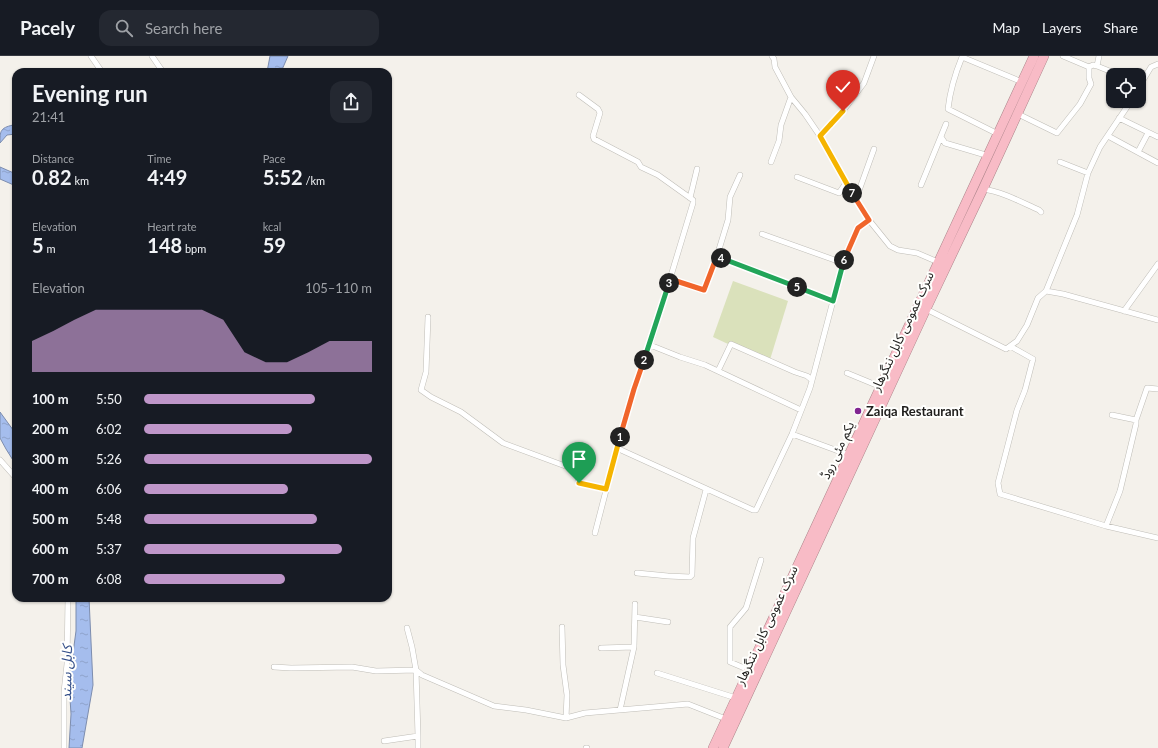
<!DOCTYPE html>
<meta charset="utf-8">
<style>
body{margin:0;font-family:Lato,"Noto Sans Arabic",sans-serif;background:#242831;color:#f1f3f6;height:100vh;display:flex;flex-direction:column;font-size:15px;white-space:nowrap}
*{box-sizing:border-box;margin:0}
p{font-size:13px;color:#9ea1a6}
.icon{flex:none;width:22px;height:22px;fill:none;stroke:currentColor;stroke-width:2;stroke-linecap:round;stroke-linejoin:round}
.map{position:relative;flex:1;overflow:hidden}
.sheet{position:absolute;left:12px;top:12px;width:380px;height:534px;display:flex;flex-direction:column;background:#171b24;border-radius:12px;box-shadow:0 1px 3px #0004}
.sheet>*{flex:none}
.tools{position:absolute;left:1106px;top:12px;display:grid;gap:8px}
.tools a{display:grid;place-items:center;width:40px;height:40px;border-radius:8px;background:#171b24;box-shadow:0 1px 3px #0004;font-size:20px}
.pin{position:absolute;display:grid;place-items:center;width:34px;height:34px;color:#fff;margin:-41px -17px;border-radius:50% 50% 50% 0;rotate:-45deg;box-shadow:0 0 4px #0007}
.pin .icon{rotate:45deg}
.km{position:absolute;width:20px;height:20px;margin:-10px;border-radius:50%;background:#222;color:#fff;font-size:11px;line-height:20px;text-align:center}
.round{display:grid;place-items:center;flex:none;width:42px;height:42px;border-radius:12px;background:#242831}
.head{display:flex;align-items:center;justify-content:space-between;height:68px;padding:0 20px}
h1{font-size:22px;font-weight:700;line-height:30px}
.stats{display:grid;grid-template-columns:repeat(3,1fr);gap:6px;height:68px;padding:4px 20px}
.stats div{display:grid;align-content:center}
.stats b{font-size:20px;font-weight:700}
.stats small{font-size:11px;font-weight:400}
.stats p{font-size:11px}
.chart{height:112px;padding:8px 20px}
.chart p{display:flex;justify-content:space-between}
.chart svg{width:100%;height:72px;margin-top:4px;fill:#bf96c9;opacity:.7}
ul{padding:0 20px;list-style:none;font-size:13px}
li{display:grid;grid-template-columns:64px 48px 1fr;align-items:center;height:30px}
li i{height:10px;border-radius:5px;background:#bf96c9}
header{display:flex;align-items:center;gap:24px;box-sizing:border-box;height:56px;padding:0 20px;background:#171b24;border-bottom:1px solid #363941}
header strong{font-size:19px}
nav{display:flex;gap:22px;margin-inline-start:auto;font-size:14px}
.search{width:280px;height:36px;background:#242831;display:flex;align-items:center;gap:10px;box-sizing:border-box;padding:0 14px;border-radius:12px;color:#9ea1a6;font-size:15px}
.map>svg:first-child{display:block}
</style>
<header>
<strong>Pacely</strong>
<div class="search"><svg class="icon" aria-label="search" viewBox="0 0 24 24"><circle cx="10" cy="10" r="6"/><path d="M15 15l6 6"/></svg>Search here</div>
<nav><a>Map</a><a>Layers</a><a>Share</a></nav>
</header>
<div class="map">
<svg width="1158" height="692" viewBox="0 0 1158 692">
<defs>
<pattern id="water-ripples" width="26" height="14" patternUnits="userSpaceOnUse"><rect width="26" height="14" fill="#a5bded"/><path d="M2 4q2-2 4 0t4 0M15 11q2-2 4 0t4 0" fill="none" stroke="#8ea2cb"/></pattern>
</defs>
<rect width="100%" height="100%" fill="#f4f1eb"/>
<!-- park -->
<path fill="#dae1bb" d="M733,225L788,245L769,307L713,281Z"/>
<!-- water -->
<path fill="url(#water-ripples)" stroke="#7d8dae" d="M270,0H288L281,16H267Z
M13,69H16V78L7,79L0,87C0,75 0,72 13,69Z
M0,111L16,118V130L0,123Z
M0,356L16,378V409L6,393L0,382Z
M76,542H89L93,629L82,692H69L71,658L69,627L76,575Z"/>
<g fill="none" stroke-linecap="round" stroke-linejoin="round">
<defs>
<path id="street" d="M91,0L102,16
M152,0L163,16
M772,0L774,3L775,11L791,41L805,58L820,80L846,127L869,164L890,190L898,194L917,197L938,206
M1063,0L1089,11L1093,9L1097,10L1112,16L1118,15L1128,19
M1097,10L1099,0
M1139,31L1151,11L1158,8
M579,39L598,53L600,57L593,80L594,83L638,106L641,111L658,119L693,144V147L650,289L634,333L624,365L595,477
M1018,58L1057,77L1080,48L1091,28L1089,22V11
M1119,62L1158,81
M998,78L948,53C950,35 955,18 962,1L1022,26
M820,80L843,55L864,27L874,0
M1108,80L1158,107
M941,81L945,87L989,100
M1138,96L1148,77
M771,106L779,85L781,69L791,41
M1060,106L1088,117
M797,121L839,137L846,127
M921,129L946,68
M983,133C1003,136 1021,146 1039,154L1041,156
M690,142L697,113
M856,143L874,93
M762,178L843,207
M717,200L833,245
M670,223L704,234L717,200L728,164L730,141L740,119
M1046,235L1077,159L1088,117L1100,91L1131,45
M926,253L1006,293L1017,285L1027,269L1038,242L1046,235L1063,238L1158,264
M1124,255L1158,208
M428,261L426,316L421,334L431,341L461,356L503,387L576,414L579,427L606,433
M650,289L680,301L705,309L801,354
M1010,290L1033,303L1025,334L1017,354L998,427L1000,438L1106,470L1158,482
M718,315L731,288L795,316L807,320L812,324
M847,317L881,331
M1112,359L1136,364
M792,378L849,399
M617,393L621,394L753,454H756L792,378L810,332L843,207L858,172L869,164
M0,404L16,422
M1106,470L1120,435L1136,368V364L1147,332L1158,333
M637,517L668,520L690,521L692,519L693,482L706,434
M635,561L668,566
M562,571L563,609L567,639L566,662
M601,592L634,591
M274,611L291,612L352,611L376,615L416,614L422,619L494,650L526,654L566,662L585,657L688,648L726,663
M749,614L730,606V571L746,552L761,504
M657,617L736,642
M620,654L634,591L635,548
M418,680V692
M384,685L418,680L416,614L412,591L407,572
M64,692V636L67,608L68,542
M586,692H587"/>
<path id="highway" d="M713,692L1034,0
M723,692L926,253L983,133L1044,0"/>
</defs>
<!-- street casing -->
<use href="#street" stroke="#bfbdb7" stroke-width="6"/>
<!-- highway casing -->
<use href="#highway" stroke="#ac848a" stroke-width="10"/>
<!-- street -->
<use href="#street" stroke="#fff" stroke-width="5"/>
<!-- highway -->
<use href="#highway" stroke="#f8bbc6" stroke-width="9"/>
</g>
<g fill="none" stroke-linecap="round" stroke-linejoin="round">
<defs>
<path id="split-1" d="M579,427L606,433L620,381"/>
<path id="split-2" d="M620,381L634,333L644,304"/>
<path id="split-3" d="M644,304L669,227"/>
<path id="split-4" d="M669,227L670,223L704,234L717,200L721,202"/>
<path id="split-5" d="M721,202L797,231"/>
<path id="split-6" d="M797,231L833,245L844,204"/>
<path id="split-7" d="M844,204L858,172L869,164L852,137"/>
<path id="split-8" d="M831,68L820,80L852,137"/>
<path id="split-9" d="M831,68L843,55"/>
</defs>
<!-- split-1 casing -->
<use href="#split-1" stroke="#fff" stroke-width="8"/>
<!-- split-2 casing -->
<use href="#split-2" stroke="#fff" stroke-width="8"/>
<!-- split-3 casing -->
<use href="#split-3" stroke="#fff" stroke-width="8"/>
<!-- split-4 casing -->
<use href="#split-4" stroke="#fff" stroke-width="8"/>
<!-- split-5 casing -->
<use href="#split-5" stroke="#fff" stroke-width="8"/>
<!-- split-6 casing -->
<use href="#split-6" stroke="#fff" stroke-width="8"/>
<!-- split-7 casing -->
<use href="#split-7" stroke="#fff" stroke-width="8"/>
<!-- split-8 casing -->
<use href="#split-8" stroke="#fff" stroke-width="8"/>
<!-- split-9 casing -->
<use href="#split-9" stroke="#fff" stroke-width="8"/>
<!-- split-1 -->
<use href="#split-1" stroke="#f5b400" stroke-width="5"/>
<!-- split-2 -->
<use href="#split-2" stroke="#f0652b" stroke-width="5"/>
<!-- split-3 -->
<use href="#split-3" stroke="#22a559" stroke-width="5"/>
<!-- split-4 -->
<use href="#split-4" stroke="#f0652b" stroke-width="5"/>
<!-- split-5 -->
<use href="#split-5" stroke="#22a559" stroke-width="5"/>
<!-- split-6 -->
<use href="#split-6" stroke="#22a559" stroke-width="5"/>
<!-- split-7 -->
<use href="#split-7" stroke="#f0652b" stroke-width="5"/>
<!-- split-8 -->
<use href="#split-8" stroke="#f5b400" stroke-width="5"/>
<!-- split-9 -->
<use href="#split-9" stroke="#f5b400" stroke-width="5"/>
</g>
<!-- markers -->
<circle fill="#812591" stroke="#fffffd" stroke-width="1.5" cx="858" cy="355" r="4"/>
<g text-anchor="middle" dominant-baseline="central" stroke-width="4" stroke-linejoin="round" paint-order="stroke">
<!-- street labels -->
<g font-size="13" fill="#1f1e1c" stroke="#fffffd">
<text transform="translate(902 275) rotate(-65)">سرک عمومی کابل ننگرهار</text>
<text transform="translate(837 394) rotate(-65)">یکم مئی روڈ</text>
<text transform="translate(766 569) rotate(-65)">سرک عمومی کابل ننگرهار</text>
</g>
<!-- poi labels -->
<g font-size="13" font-weight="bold" fill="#1f1e1c" stroke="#fffffd" text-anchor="start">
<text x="866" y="355">Zaiqa Restaurant</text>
</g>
<!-- water labels -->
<g font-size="14" font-style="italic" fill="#324d88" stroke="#fffffd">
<text transform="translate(66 617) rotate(-89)">کابل سيند</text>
</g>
</g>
</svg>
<div class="tools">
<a><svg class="icon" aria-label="locate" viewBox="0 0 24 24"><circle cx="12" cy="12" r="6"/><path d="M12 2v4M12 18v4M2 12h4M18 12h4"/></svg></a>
</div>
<div class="pin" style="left:579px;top:427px;background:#1e9e55"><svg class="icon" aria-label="arrive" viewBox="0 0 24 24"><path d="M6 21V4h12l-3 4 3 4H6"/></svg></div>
<div class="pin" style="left:843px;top:55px;background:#d93025"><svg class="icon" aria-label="check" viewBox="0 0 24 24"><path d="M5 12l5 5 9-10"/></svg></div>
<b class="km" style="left:620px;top:381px">1</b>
<b class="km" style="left:644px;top:304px">2</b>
<b class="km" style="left:669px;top:227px">3</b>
<b class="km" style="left:721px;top:202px">4</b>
<b class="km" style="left:797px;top:231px">5</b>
<b class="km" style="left:844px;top:204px">6</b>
<b class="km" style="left:852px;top:137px">7</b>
<section class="sheet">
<div class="head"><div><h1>Evening run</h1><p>21:41</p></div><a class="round"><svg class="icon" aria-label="share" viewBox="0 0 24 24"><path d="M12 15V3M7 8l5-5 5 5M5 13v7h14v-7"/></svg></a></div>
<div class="stats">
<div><p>Distance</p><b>0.82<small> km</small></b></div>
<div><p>Time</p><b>4:49</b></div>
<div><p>Pace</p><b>5:52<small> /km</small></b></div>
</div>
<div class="stats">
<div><p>Elevation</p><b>5<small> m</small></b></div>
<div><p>Heart rate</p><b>148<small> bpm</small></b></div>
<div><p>kcal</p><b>59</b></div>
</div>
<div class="chart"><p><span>Elevation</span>105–110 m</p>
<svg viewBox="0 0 160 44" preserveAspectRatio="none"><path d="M0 44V25L10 19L20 12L30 6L40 6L50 6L60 6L70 6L80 6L90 12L100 32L110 38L120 38L130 32L140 25L150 25L160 25V44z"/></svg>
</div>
<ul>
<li><b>100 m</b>5:50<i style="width:75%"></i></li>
<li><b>200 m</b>6:02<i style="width:65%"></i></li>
<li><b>300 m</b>5:26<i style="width:100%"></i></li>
<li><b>400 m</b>6:06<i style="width:63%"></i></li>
<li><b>500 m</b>5:48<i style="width:76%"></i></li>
<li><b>600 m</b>5:37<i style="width:87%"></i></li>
<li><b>700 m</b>6:08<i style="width:62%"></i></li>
</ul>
</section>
</div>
